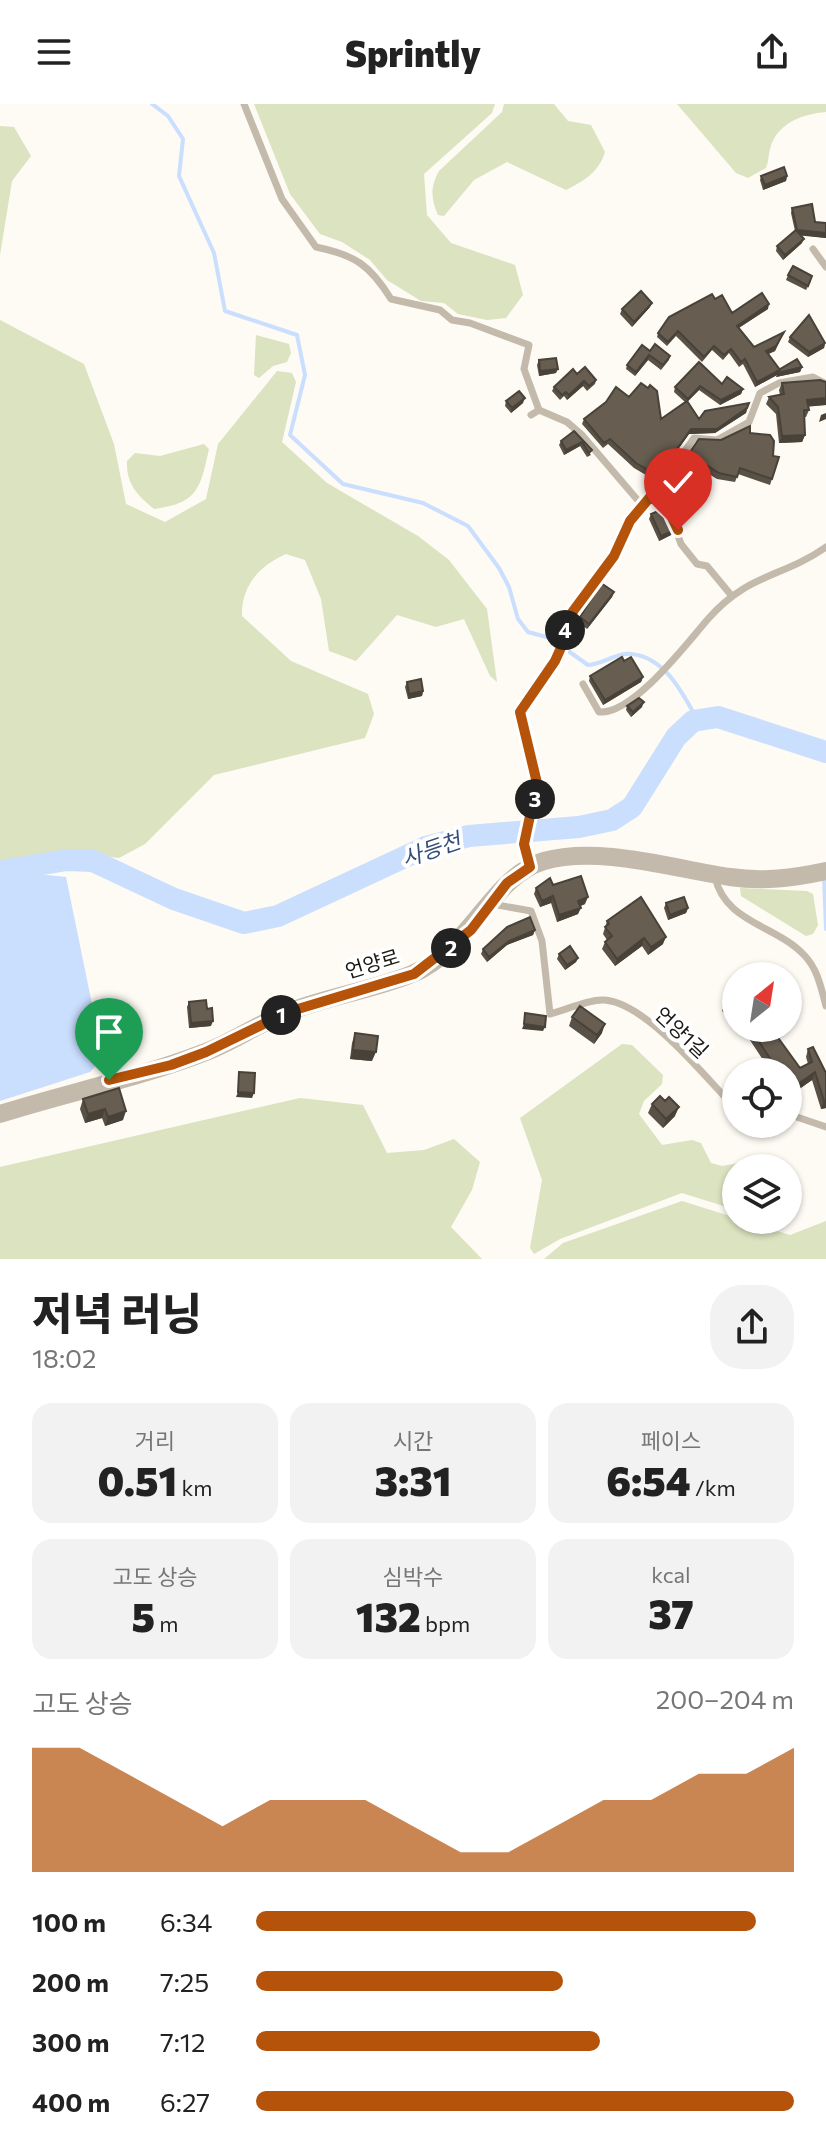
<!DOCTYPE html>
<html lang="ko">
<meta charset="utf-8">
<style>
body{margin:0;font-family:Commissioner,"Noto Sans KR",sans-serif;background:#f2f2f2;color:#222;height:100vh;display:flex;flex-direction:column;font-size:30px;white-space:nowrap}
*{box-sizing:border-box;margin:0}
p{font-size:26px;color:#767676}
.icon{flex:none;width:44px;height:44px;fill:none;stroke:currentColor;stroke-width:2;stroke-linecap:round;stroke-linejoin:round}
.map{position:relative;height:1155px;overflow:hidden}
.sheet{display:flex;flex-direction:column;background:#fff;flex:1}
.sheet>*{flex:none}
.needle{width:52px;rotate:30deg}
.fabs{position:absolute;left:722px;top:858px;display:grid;gap:16px}
.fabs a{display:grid;place-items:center;width:80px;height:80px;border-radius:50%;background:#fff;box-shadow:0 2px 6px #0004;font-size:40px}
.pin{position:absolute;display:grid;place-items:center;width:68px;height:68px;color:#fff;margin:-82px -34px;border-radius:50% 50% 50% 0;rotate:-45deg;box-shadow:0 0 8px #0007}
.pin .icon{rotate:45deg}
.km{position:absolute;width:40px;height:40px;margin:-20px;border-radius:50%;background:#222;color:#fff;font-size:22px;line-height:40px;text-align:center}
.round{display:grid;place-items:center;flex:none;width:84px;height:84px;border-radius:32px;background:#f2f2f2}
.head{display:flex;align-items:center;justify-content:space-between;height:136px;padding:0 32px}
h1{font-size:44px;font-weight:800;line-height:60px}
.stats{display:grid;grid-template-columns:repeat(3,1fr);gap:12px;height:136px;padding:8px 32px}
.stats div{display:grid;align-content:center;border-radius:20px;background:#f2f2f2;text-align:center}
.stats b{font-size:40px;font-weight:800}
.stats small{font-size:22px;font-weight:400}
.stats p{font-size:22px}
.chart{height:224px;padding:16px 32px}
.chart p{display:flex;justify-content:space-between}
.chart svg{width:100%;height:144px;margin-top:8px;fill:#b45309;opacity:.7}
ul{padding:0 32px;list-style:none;font-size:26px}
li{display:grid;grid-template-columns:128px 96px 1fr;align-items:center;height:60px}
li i{height:20px;border-radius:10px;background:#b45309}
header{display:flex;justify-content:space-between;align-items:center;height:104px;padding:0 32px;background:#fff;font-size:36px;font-weight:800}
.map>svg:first-child{display:block}
</style>
<header><svg class="icon" aria-label="menu" viewBox="0 0 24 24"><path d="M4 6h16M4 12h16M4 18h16"/></svg>Sprintly<svg class="icon" aria-label="share" viewBox="0 0 24 24"><path d="M12 15V3M7 8l5-5 5 5M5 13v7h14v-7"/></svg></header>
<div class="map">
<svg width="826" height="1155" viewBox="0 0 826 1155">
<rect width="100%" height="100%" fill="#fefaf4"/>
<!-- green -->
<path fill="#dbe3c0" d="M254,0H495L492,9L424,70L427,111L451,139L515,161L523,191L506,214L487,216L458,210L444,199L421,197L387,176L370,156L342,138L320,130L290,90Z
M504,0H554L568,17L591,21L605,48C599,68 584,77 566,86L507,58L474,76L444,112L438,111C431,95 430,83 439,67L502,8Z
M677,0H826V8C802,10 777,19 770,45C768,52 769,57 766,64L748,74L736,69Z
M0,22L14,23L31,52L12,77L0,151Z
M0,216L84,260L114,340L126,400L165,418L206,395L218,340L277,267L292,269L296,278L282,338L327,379L418,432L449,456L487,505L497,578L490,572L464,515L436,523L397,511L356,557L329,547L321,495L305,456L286,450C259,462 241,482 242,512L291,557L368,590L374,610L365,634L214,671L145,740L119,754L71,748L0,760Z
M256,231L289,240L291,249L287,258L273,262L259,274L254,271Z
M204,340L209,345C200,385 198,399 154,405C137,391 126,380 127,357L135,349L160,352Z
M740,784L807,787L813,790L818,821L813,830L806,832L741,792Z
M622,940L632,941L663,971L662,980L644,997L639,1010L662,1041L692,1036L701,1039L711,1059L722,1062L751,1057L759,1064H736V1106L682,1089L560,1135L534,1150L530,1144L542,1076L520,1014Z
M300,994L363,1001L387,1049L424,1046L454,1035L480,1058L472,1086L451,1123L482,1155H0V1063Z
M682,1097L790,1131L826,1117V1155H544L563,1139Z"/>
<!-- water -->
<path fill="#cadefe" d="M0,766L66,773L103,954L90,968L0,997Z"/>
<g fill="none" stroke-linecap="round" stroke-linejoin="round">
<!-- stream -->
<path stroke="#cadefe" stroke-width="4" d="M152,0L168,12L183,35L179,72L214,149L225,207L297,231L305,271L290,331L343,380L423,399L468,422L499,464L509,483L518,515L528,528L550,534L588,561C603,560 618,548 632,550C666,554 683,590 698,617
M824,772L826,825"/>
<!-- river -->
<path stroke="#cadefe" stroke-width="22" d="M6,766L67,756L93,757L174,795L244,819L278,812L426,743L469,732L579,723L612,716L632,703L676,633L693,617L718,613L826,648"/>
<!-- service -->
<path stroke="#c3baac" stroke-width="7" d="M244,0L282,95L316,143C355,151 370,161 391,195L440,206L452,216L470,219L529,241L524,265L539,306
M813,145L826,163
M531,311L539,306L567,318L582,331L641,400
M651,392L670,409L681,440L697,460L707,462L731,491
M583,580L599,608C633,611 687,539 708,515C748,469 782,474 826,443
M529,761L524,740L537,679L520,608L555,557L564,537L565,518L614,452L641,400L655,389L694,334L717,336L749,318L760,289L779,279L813,273L826,280
M715,773C725,819 777,821 805,852C818,866 821,884 826,902
M492,800L531,807L542,837L550,910C566,906 589,895 604,896C646,898 708,976 736,1005
M788,1010L826,1023"/>
<!-- tertiary -->
<path stroke="#c3baac" stroke-width="18" d="M0,1010C67,989 138,974 203,949C234,938 260,918 291,907C330,892 373,886 412,870C470,846 492,772 544,757C598,741 675,765 730,773C763,778 793,774 826,767"/>
</g>
<!-- wall -->
<path fill="#595146" d="M761,72H787L786,77L763,86L760,76Z
M792,104L815,118L826,119V134L801,131L802,139L783,156L776,147L777,142L795,127L791,109Z
M788,171L811,177L806,186L786,176Z
M715,195L732,209L768,205L739,224L754,243L784,228L775,247L768,250L780,266L802,263L800,268L776,273L777,271L755,283L743,260L739,263L729,249L723,256L712,246L702,258L676,232L667,242L657,233L658,229Z
M650,203L632,223L620,210L622,205Z
M790,233L825,239L824,244L808,253L788,238Z
M650,247L670,252L669,256L661,266L648,256L635,272L626,265L627,261Z
M539,256L556,269L539,272L537,261Z
M577,270L596,276L595,280L587,287L583,282L567,296L564,292L560,296L552,287L554,283Z
M826,278V301L809,302V306L806,313H804L805,331L802,338L779,339L776,310L766,300L769,293L780,291L779,286L782,279Z
M722,280L743,285L741,290L720,301L699,286L687,298L699,315L749,299L746,309L715,329L689,330L651,383L648,381L651,374L634,364L608,340L603,344L582,320L584,315L629,293L661,315L685,298L674,288L675,283Z
M506,297L523,299L511,309L505,302Z
M574,327L591,351L587,353L580,342L564,351L559,341L561,337Z
M750,329L773,352L779,353L770,381L738,370L735,378L717,375L693,360L681,378L685,380L674,399L663,390L665,384L699,335L721,336Z
M651,410L673,427L671,431L659,437L649,415Z
M614,488L612,493L587,525L578,518L580,513Z
M624,557L643,573L641,578L603,601L589,577L590,572Z
M407,578L423,587L422,592L408,595L405,583Z
M627,602L642,603L631,613L626,606Z
M553,781L585,800L580,802L578,810L557,818L551,799L540,803L534,790L536,784Z
M666,799L688,804L686,809L668,816L664,804Z
M607,817L663,840L648,851L642,842L615,862L602,845L605,838L607,836L603,830Z
M535,826L533,831L507,841L487,858L481,850L483,845Z
M559,850L578,854L576,858L565,866L557,855Z
M736,886V917L722,907L725,899Z
M189,898L207,905L211,922L189,924L187,903Z
M572,913L602,929L594,940L569,922Z
M742,924H771L800,964L808,960L806,953L808,945L826,1004L821,1005L812,976L788,993V968H771Z
M355,929L372,957L350,955L352,939Z
M119,984L123,1016L105,1022L102,1014L85,1019L80,1005L83,995Z
M652,1000L675,1012L663,1024L648,1009Z"/>
<!-- shaded-wall -->
<path fill="#484239" d="M787,72L786,77L763,86L765,81Z
M797,126L826,129V134L795,131Z
M804,135L802,139L783,156L785,151Z
M652,199L650,203L632,223L634,218Z
M769,200L768,205L735,226L737,222Z
M784,228L775,247L764,252L766,247Z
M825,239L824,244L808,253L809,248Z
M649,251L648,256L635,272L636,268Z
M802,263L800,268L776,273L777,271L755,283L757,278L780,266Z
M558,265L556,269L539,272L540,267Z
M584,277L583,282L567,296L569,291Z
M700,282L699,286L686,299L688,295Z
M743,285L741,290L720,301L721,296Z
M525,294L523,299L511,309L512,304Z
M826,294V301L805,303L807,296Z
M747,304L746,309L715,329L689,330L651,383L653,379L691,325Z
M826,309V315L819,318L821,311Z
M805,331L802,338L779,339L782,332Z
M582,338L580,342L564,351L566,346Z
M673,427L671,431L659,437L661,432Z
M614,488L612,493L587,525L589,520Z
M643,573L641,578L603,601L605,596Z
M423,587L422,592L408,595L409,590Z
M644,598L642,603L631,613L633,608Z
M553,792L551,799L540,803L542,797Z
M588,793L585,800L576,804L578,797Z
M581,804L578,810L557,818L559,811Z
M688,804L686,809L668,816L670,811Z
M535,826L533,831L507,841L487,858L489,853L509,837Z
M666,833L663,840L648,851L651,843Z
M644,834L642,842L615,862L617,855Z
M578,854L576,858L565,866L567,861Z
M213,917L211,922L189,924L191,919Z
M524,920L545,923L543,927L522,925Z
M605,920L602,929L594,940L597,931Z
M353,946L376,948L372,957L350,955Z
M815,968L812,976L788,993L791,985Z
M238,988L254,989L252,994L236,993Z
M824,997H826V1004L821,1005Z
M679,1003L675,1012L663,1024L666,1015Z
M105,1005L102,1014L85,1019L88,1010Z
M126,1007L123,1016L105,1022L108,1013Z"/>
<!-- building -->
<path fill="#675e51" stroke="#484239" stroke-width="2" d="M784,63L787,72L765,81L761,72Z
M812,100L815,118L826,119V129L797,126L792,104Z
M796,126L804,135L785,151L777,142Z
M793,162L812,172L808,182L788,171Z
M641,187L652,199L634,218L622,205Z
M762,189L769,200L737,222L754,243L784,228L776,242L766,247L780,266L757,278L745,255L741,258L731,245L724,251L714,242L704,253L678,227L668,238L658,229L669,213L712,190L715,195L722,191L732,209Z
M809,211L825,239L809,248L790,233Z
M655,240L670,252L663,261L649,251L636,268L627,261L642,241L650,247Z
M556,254L558,265L540,267L539,256Z
M797,255L802,263L778,269L777,267Z
M699,258L722,280L727,273L743,285L721,296L700,282L688,295L675,283Z
M585,263L596,276L589,282L584,277L569,291L566,288L562,291L554,283L573,265L577,270Z
M820,276L826,278V294L807,296L809,306H804L805,331L782,332L778,303L769,293L784,290L782,279Z
M641,279L648,284L650,281L657,287L661,315L687,297L699,315L705,307L749,299L747,304L717,325H691L653,379L649,377L653,369L636,359L610,335L604,339L584,315L606,298L616,283L629,293Z
M519,287L525,294L512,304L506,297Z
M750,322V329L770,331L774,337L773,352L779,353L772,375L740,364L737,373L719,369L695,354L680,377L685,380L676,393L665,384L699,335L721,336Z
M574,327L592,346L589,349L582,338L566,346L561,337Z
M663,405L673,427L661,432L651,410Z
M601,479L614,488L589,520L580,513Z
M622,553L624,557L631,553L643,573L605,596L590,572Z
M421,575L423,587L409,590L407,578Z
M639,594L644,598L633,608L627,602Z
M581,772L588,793L578,797L581,804L559,811L553,792L542,797L536,784L550,774L553,781Z
M641,793L666,833L651,843L644,834L617,855L605,838L612,832L605,823L609,820L607,817Z
M684,793L688,804L670,811L666,799Z
M530,813L535,826L509,837L489,853L483,845L507,823Z
M570,842L578,854L567,861L559,850Z
M735,886H736V907L725,899Z
M206,896L207,905L212,904L213,917L191,919L189,898Z
M580,902L605,920L597,931L572,913Z
M525,909L546,912L545,923L524,920Z
M750,924H771L800,964L812,958L808,945L813,943L826,969V997H824L815,968L791,985L788,981V968H779Z
M355,929L378,932L376,948L353,946Z
M239,968L255,969L254,989L238,988Z
M119,984L126,1007L108,1013L105,1005L88,1010L83,995Z
M660,992L665,997L669,993L679,1003L666,1015L652,1000Z"/>
<g fill="none" stroke-linecap="round" stroke-linejoin="round">
<defs>
<path id="route" d="M109,976L171,961L206,948L288,908L414,870L471,826L507,779L530,763L524,740L537,679L520,608L555,557L564,537L565,518L614,452L630,417L651,392L670,409L678,426"/>
</defs>
<!-- route casing -->
<use href="#route" stroke="#fff" stroke-width="16"/>
<!-- route -->
<use href="#route" stroke="#b45309" stroke-width="10"/>
</g>
<g text-anchor="middle" dominant-baseline="central" stroke-width="8" stroke-linejoin="round" paint-order="stroke">
<!-- street labels -->
<g font-size="20" fill="#1a1712" stroke="#fff">
<text transform="translate(372 859) rotate(-17)">언양로</text>
<text transform="translate(682 928) rotate(43)">언양1길</text>
</g>
<!-- water labels -->
<g font-size="22" font-style="italic" fill="#334e79" stroke="#fff">
<text transform="translate(431 745) rotate(-19)">사등천</text>
</g>
</g>
</svg>
<div class="fabs">
<a><svg class="needle" viewBox="-14 -14 28 28"><path d="M0-13l5 13h-10z" fill="#e53935"/><path d="M0 13l5-13h-10z" fill="#767676"/></svg></a>
<a><svg class="icon" aria-label="locate" viewBox="0 0 24 24"><circle cx="12" cy="12" r="6"/><path d="M12 2v4M12 18v4M2 12h4M18 12h4"/></svg></a>
<a><svg class="icon" aria-label="layers" viewBox="0 0 24 24"><path d="M12 4l9 5-9 5-9-5zM3 14l9 5 9-5"/></svg></a>
</div>
<div class="pin" style="left:109px;top:976px;background:#1e9e55"><svg class="icon" aria-label="arrive" viewBox="0 0 24 24"><path d="M6 21V4h12l-3 4 3 4H6"/></svg></div>
<div class="pin" style="left:678px;top:426px;background:#d93025"><svg class="icon" aria-label="check" viewBox="0 0 24 24"><path d="M5 12l5 5 9-10"/></svg></div>
<b class="km" style="left:281px;top:911px">1</b>
<b class="km" style="left:451px;top:844px">2</b>
<b class="km" style="left:535px;top:695px">3</b>
<b class="km" style="left:565px;top:526px">4</b>
</div>
<section class="sheet">
<div class="head"><div><h1>저녁 러닝</h1><p>18:02</p></div><a class="round"><svg class="icon" aria-label="share" viewBox="0 0 24 24"><path d="M12 15V3M7 8l5-5 5 5M5 13v7h14v-7"/></svg></a></div>
<div class="stats">
<div><p>거리</p><b>0.51<small> km</small></b></div>
<div><p>시간</p><b>3:31</b></div>
<div><p>페이스</p><b>6:54<small> /km</small></b></div>
</div>
<div class="stats">
<div><p>고도 상승</p><b>5<small> m</small></b></div>
<div><p>심박수</p><b>132<small> bpm</small></b></div>
<div><p>kcal</p><b>37</b></div>
</div>
<div class="chart"><p><span>고도 상승</span>200–204 m</p>
<svg viewBox="0 0 160 44" preserveAspectRatio="none"><path d="M0 44V6L10 6L20 14L30 22L40 30L50 22L60 22L70 22L80 30L90 38L100 38L110 30L120 22L130 22L140 14L150 14L160 6V44z"/></svg>
</div>
<ul>
<li><b>100 m</b>6:34<i style="width:93%"></i></li>
<li><b>200 m</b>7:25<i style="width:57%"></i></li>
<li><b>300 m</b>7:12<i style="width:64%"></i></li>
<li><b>400 m</b>6:27<i style="width:100%"></i></li>
</ul>
</section>
